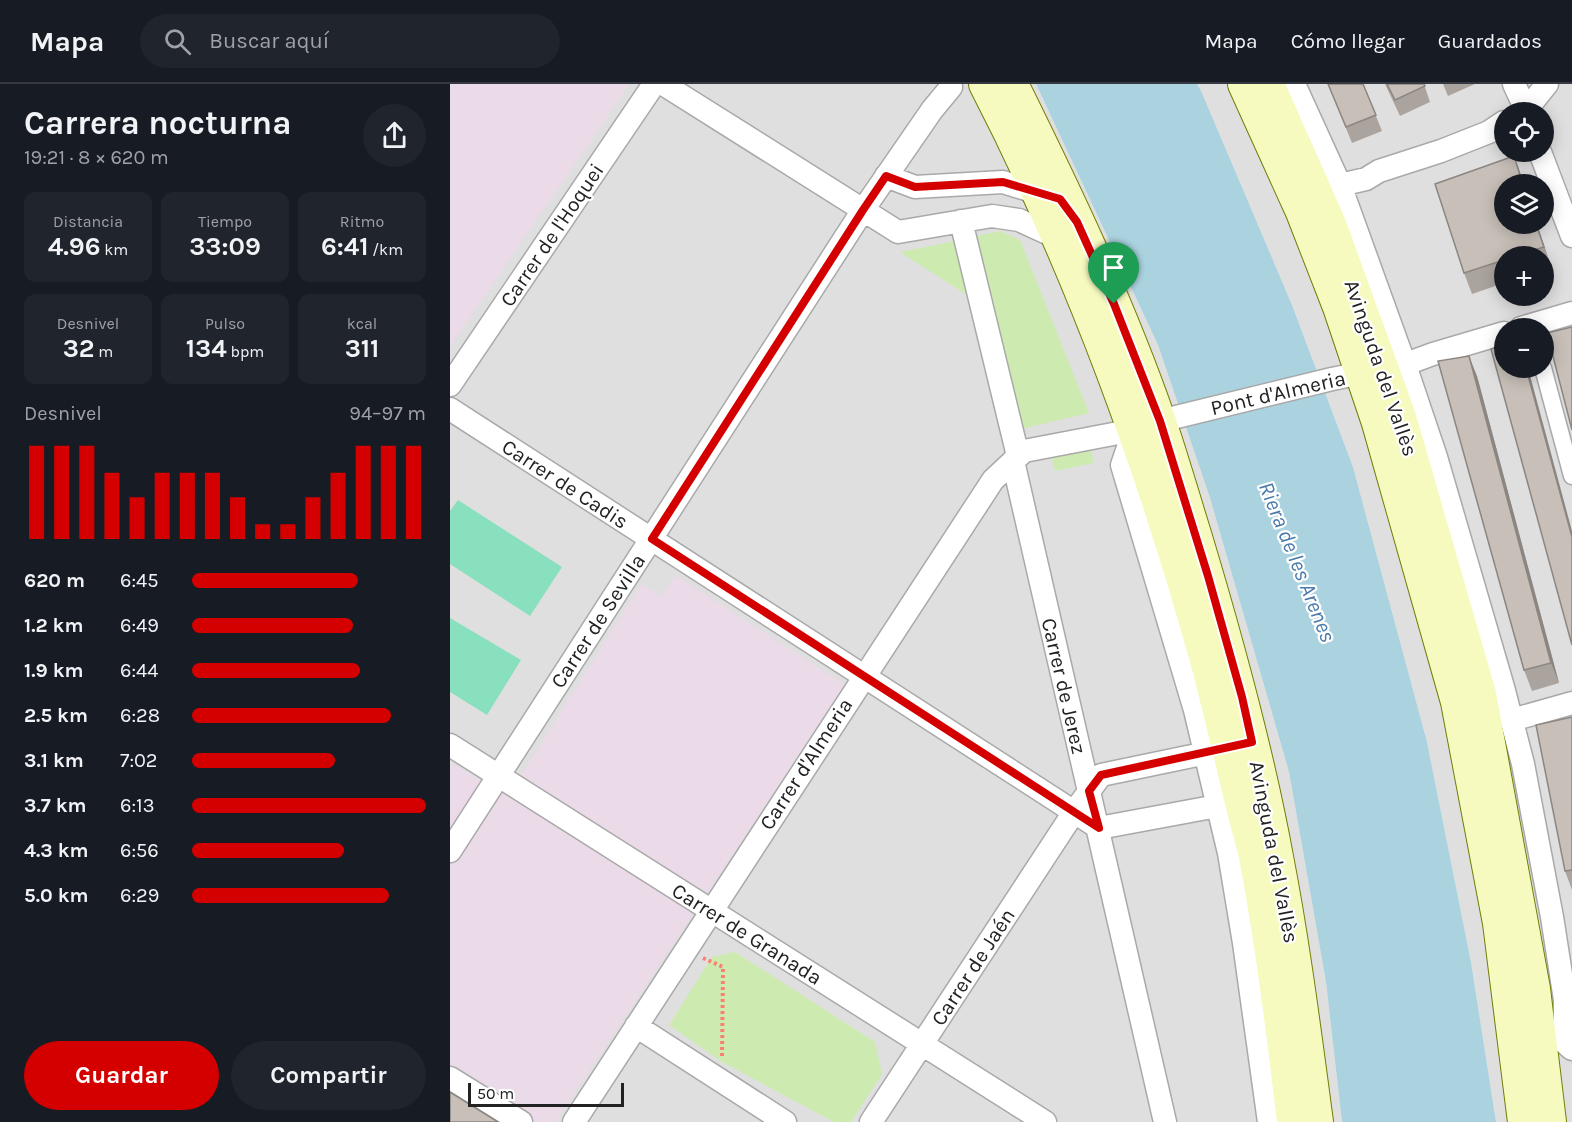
<!DOCTYPE html>
<html lang="es">
<meta charset="utf-8">
<style>
body{margin:0;font-family:Karla,sans-serif;background:#20242c;color:#f1f3f6;height:100vh;display:flex;flex-direction:column;font-size:22px;white-space:nowrap}
*{box-sizing:border-box;margin:0}
p{font-size:20px;color:#9ea1a6}
.icon{flex:none;width:33px;height:33px;fill:none;stroke:currentColor;stroke-width:2;stroke-linecap:round;stroke-linejoin:round}
.map{position:relative;flex:1;overflow:hidden}
.details{display:flex;flex-direction:column;background:#171b24;width:450px}
.details>*{flex:none}
.tools{position:absolute;left:1044px;top:18px;display:grid;gap:12px}
.tools a{display:grid;place-items:center;width:60px;height:60px;border-radius:50%;background:#171b24;box-shadow:0 3px 15px #0003;font-size:30px}
.scale{position:absolute;left:18px;bottom:15px;width:156px;box-sizing:border-box;padding-left:6px;border:3px solid #222;border-top:0;font-size:16px;line-height:21px;white-space:nowrap;color:#222;-webkit-text-stroke:4px #fff;paint-order:stroke}
.pin{position:absolute;display:grid;place-items:center;width:51px;height:51px;color:#fff;margin:-62px -26px;border-radius:50% 50% 50% 0;rotate:-45deg;box-shadow:0 0 6px #0007}
.pin .icon{rotate:45deg}
.round{display:grid;place-items:center;flex:none;width:63px;height:63px;border-radius:32px;background:#20242c}
.head{display:flex;align-items:center;justify-content:space-between;height:102px;padding:0 24px}
h1{font-size:33px;font-weight:700;line-height:45px}
.figures{display:grid;grid-template-columns:repeat(3,1fr);gap:9px;height:102px;padding:6px 24px}
.figures div{display:grid;align-content:center;border-radius:12px;background:#20242c;text-align:center}
.figures b{font-size:26px;font-weight:700}
.figures small{font-size:16px;font-weight:400}
.figures p{font-size:16px}
.chart{height:168px;padding:12px 24px}
.chart p{display:flex;justify-content:space-between}
.chart svg{width:100%;height:108px;margin-top:6px;stroke:#d40000;stroke-width:6}
.cta{display:flex;gap:12px;margin-top:auto;padding:12px 24px}
.cta a{flex:1;height:69px;border-radius:36px;background:#d40000;color:#fff;font-size:24px;font-weight:700;line-height:69px;text-align:center}
.cta a+a{background:#20242c;color:#f1f3f6}
ul{padding:0 24px;list-style:none;font-size:20px}
li{display:grid;grid-template-columns:96px 72px 1fr;align-items:center;height:45px}
li i{height:15px;border-radius:8px;background:#d40000}
header{display:flex;align-items:center;gap:36px;box-sizing:border-box;height:84px;padding:0 30px;background:#171b24;border-bottom:2px solid #363941}
header strong{font-size:28px}
nav{display:flex;gap:33px;margin-inline-start:auto;font-size:21px}
.search{width:420px;height:54px;background:#20242c;display:flex;align-items:center;gap:15px;box-sizing:border-box;padding:0 21px;border-radius:33px;color:#9ea1a6;font-size:22px}
main{display:flex;flex:1;min-height:0}
.map>svg:first-child{display:block}
</style>
<header>
<strong>Mapa</strong>
<div class="search"><svg class="icon" aria-label="search" viewBox="0 0 24 24"><circle cx="10" cy="10" r="6"/><path d="M15 15l6 6"/></svg>Buscar aquí</div>
<nav><a>Mapa</a><a>Cómo llegar</a><a>Guardados</a></nav>
</header>
<main>
<section class="details">
<div class="head"><div><h1>Carrera nocturna</h1><p>19:21 · 8 × 620 m</p></div><a class="round"><svg class="icon" aria-label="share" viewBox="0 0 24 24"><path d="M12 15V3M7 8l5-5 5 5M5 13v7h14v-7"/></svg></a></div>
<div class="figures">
<div><p>Distancia</p><b>4.96<small> km</small></b></div>
<div><p>Tiempo</p><b>33:09</b></div>
<div><p>Ritmo</p><b>6:41<small> /km</small></b></div>
</div>
<div class="figures">
<div><p>Desnivel</p><b>32<small> m</small></b></div>
<div><p>Pulso</p><b>134<small> bpm</small></b></div>
<div><p>kcal</p><b>311</b></div>
</div>
<div class="chart"><p><span>Desnivel</span>94–97 m</p>
<svg viewBox="0 0 160 44" preserveAspectRatio="none"><path d="M5 44V6M15 44V6M25 44V6M35 44V17M45 44V27M55 44V17M65 44V17M75 44V17M85 44V27M95 44V38M105 44V38M115 44V27M125 44V17M135 44V6M145 44V6M155 44V6"/></svg>
</div>
<ul>
<li><b>620 m</b>6:45<i style="width:71%"></i></li>
<li><b>1.2 km</b>6:49<i style="width:69%"></i></li>
<li><b>1.9 km</b>6:44<i style="width:72%"></i></li>
<li><b>2.5 km</b>6:28<i style="width:85%"></i></li>
<li><b>3.1 km</b>7:02<i style="width:61%"></i></li>
<li><b>3.7 km</b>6:13<i style="width:100%"></i></li>
<li><b>4.3 km</b>6:56<i style="width:65%"></i></li>
<li><b>5.0 km</b>6:29<i style="width:84%"></i></li>
</ul>
<div class="cta"><a>Guardar</a><a>Compartir</a></div>
</section>
<div class="map">
<svg width="1122" height="1038" viewBox="0 0 1122 1038">
<rect width="100%" height="100%" fill="#f2efe9"/>
<!-- residential -->
<path fill="#e0dfdf" fill-rule="evenodd" d="M0,0H586L708,261L760,414L839,688L876,898L892,1038H0Z
M747,0H1122V1038H1046L1021,878L977,658L903,383L842,221ZM1054,28H1094V68H1054ZM1054,100H1094V140H1054ZM1054,172H1094V212H1054ZM1054,244H1094V284H1054Z"/>
<!-- industrial -->
<path fill="#ebdbe8" d="M0,0H175L178,2L0,262Z
M226,492L395,601L105,1038H0V678L58,713L191,500L212,512Z"/>
<!-- grass -->
<path fill="#cdebb0" d="M550,147L570,156L639,329L571,345L526,152Z
M505,157L517,211L450,168Z
M640,362L644,379L605,387L601,371Z
M285,868L425,958L432,990L401,1038H384L272,978L219,941L262,873Z"/>
<!-- pitch -->
<path fill="#88e0be" d="M8,416L112,483L80,532L0,480V427Z
M0,534L71,576L37,631L0,608Z"/>
<!-- water -->
<path fill="#aad3df" d="M586,0H747L751,7L842,221L903,383L977,658L1021,878L1046,1038H892L876,898L839,688L760,414L708,261Z"/>
<g fill="none" stroke-linecap="round" stroke-linejoin="round">
<defs>
<path id="pedestrian" d="M1093,284L1122,392"/>
<path id="minor" d="M213,0L448,148L542,132L569,136L606,153
M844,0L890,101L955,281L986,373L1053,603L1073,680L1102,833L1115,916L1114,958L1122,965
M1064,0L1077,28
M1071,28L1077,25L1097,0
M1090,68L1122,152
M436,92L465,103L553,98L595,111
M878,107L890,101L916,95L929,87L991,67L1039,48L1054,38
M511,137L568,372
M1071,244L1122,229
M0,301L204,0
M0,325L649,744L805,715
M684,346L672,381L745,626L779,769L794,859L819,1038
M563,377C613,597 665,817 715,1038
M1062,636L1122,619
M0,661L595,1038
M0,767L413,126L482,26L501,3L500,0
M186,942L335,1038
M0,994L71,1038
M124,1038L543,396L574,367L684,346L710,337L882,295L911,289L934,288L983,270L1054,249
M421,1038L624,728L651,691L771,666"/>
<path id="secondary" d="M535,0C629,182 701,379 756,576C768,622 779,668 790,714C795,736 802,757 806,778C822,864 833,951 843,1038
M562,0C616,109 669,220 709,335C722,373 733,412 745,450C777,556 807,664 827,773C844,861 855,949 867,1038
M794,0L852,128L889,223L928,339L1007,618L1049,839L1074,1038
M818,0L880,140L950,333L1030,610L1084,905L1100,1038"/>
</defs>
<!-- pedestrian casing -->
<use href="#pedestrian" stroke="#a9a9a9" stroke-width="19"/>
<!-- minor casing -->
<use href="#minor" stroke="#a9a9a9" stroke-width="25"/>
<!-- secondary casing -->
<use href="#secondary" stroke="#707d05" stroke-width="34"/>
<!-- path -->
<path stroke="#fa8072" stroke-width="4" stroke-dasharray="3 3" stroke-linecap="butt" d="M253,874L273,883L272,974"/>
<!-- pedestrian -->
<use href="#pedestrian" stroke="#fff" stroke-width="16"/>
<!-- minor -->
<use href="#minor" stroke="#fff" stroke-width="22"/>
<!-- secondary -->
<use href="#secondary" stroke="#f7fabf" stroke-width="32"/>
</g>
<!-- wall -->
<path fill="#aba49e" d="M878,0H913L932,47L902,59Z
M935,0H974L980,18L950,32Z
M993,0H1025L998,12Z
M1064,72L1074,100H1054L1087,140L1101,183L1094,186V172H1054V199L1022,210L1014,189Z
M1027,292L1109,599L1082,607L1074,586Z
M1122,633V806L1115,787Z"/>
<!-- shaded-wall -->
<path fill="#8b8681" d="M1086,140H1087L1101,183L1094,163Z
M1019,272L1027,292L1109,599L1101,579Z
M1076,284H1078L1122,447V453Z"/>
<!-- building -->
<path fill="#c7bfb8" stroke="#8b8681" stroke-width="1.5" d="M878,0H913L926,31L896,43Z
M937,0H974L975,2L945,16Z
M1064,72L1073,100H1054V140H1086L1094,163L1064,172H1054V176L1014,189L985,100Z
M1122,243V346L1097,249Z
M1054,261V284H1076L1122,453V561L1041,265Z
M1019,272L1101,579L1074,586L988,277Z
M1122,633V786L1115,787L1086,641Z
M0,1008L48,1038H0Z"/>
<g fill="none" stroke-linecap="round" stroke-linejoin="round">
<defs>
<path id="route" d="M436,92L465,103L553,98L610,115L627,138L664,220L710,337L758,492L792,613L802,658L651,691L639,707L649,744L202,455L413,126Z"/>
</defs>
<!-- route casing -->
<use href="#route" stroke="#fff" stroke-width="12"/>
<!-- route -->
<use href="#route" stroke="#d40000" stroke-width="8"/>
</g>
<g text-anchor="middle" dominant-baseline="central" stroke-width="4.5" stroke-linejoin="round" paint-order="stroke">
<!-- street labels -->
<g font-size="21" fill="#222" stroke="#fff">
<text transform="translate(102 151) rotate(-56)">Carrer de l'Hoquei</text>
<text transform="translate(931 284) rotate(71)">Avinguda del Vallès</text>
<text transform="translate(828 309) rotate(-13)">Pont d'Almeria</text>
<text transform="translate(115 400) rotate(33)">Carrer de Cadis</text>
<text transform="translate(148 537) rotate(-57)">Carrer de Sevilla</text>
<text transform="translate(614 602) rotate(77)">Carrer de Jerez</text>
<text transform="translate(356 680) rotate(-57)">Carrer d'Almeria</text>
<text transform="translate(824 768) rotate(79)">Avinguda del Vallès</text>
<text transform="translate(297 850) rotate(32)">Carrer de Granada</text>
<text transform="translate(523 883) rotate(-57)">Carrer de Jaén</text>
</g>
<!-- water labels -->
<g font-size="22" font-style="italic" fill="#4a7aab" stroke="#fff">
<text transform="translate(847 478) rotate(68)">Riera de les Arenes</text>
</g>
</g>
</svg>
<div class="tools">
<a><svg class="icon" aria-label="locate" viewBox="0 0 24 24"><circle cx="12" cy="12" r="6"/><path d="M12 2v4M12 18v4M2 12h4M18 12h4"/></svg></a>
<a><svg class="icon" aria-label="layers" viewBox="0 0 24 24"><path d="M12 4l9 5-9 5-9-5zM3 14l9 5 9-5"/></svg></a>
<a>+</a>
<a>−</a>
</div>
<div class="scale">50 m</div>
<div class="pin" style="left:664px;top:220px;background:#1e9e55"><svg class="icon" aria-label="arrive" viewBox="0 0 24 24"><path d="M6 21V4h12l-3 4 3 4H6"/></svg></div>
</div>
</main>
